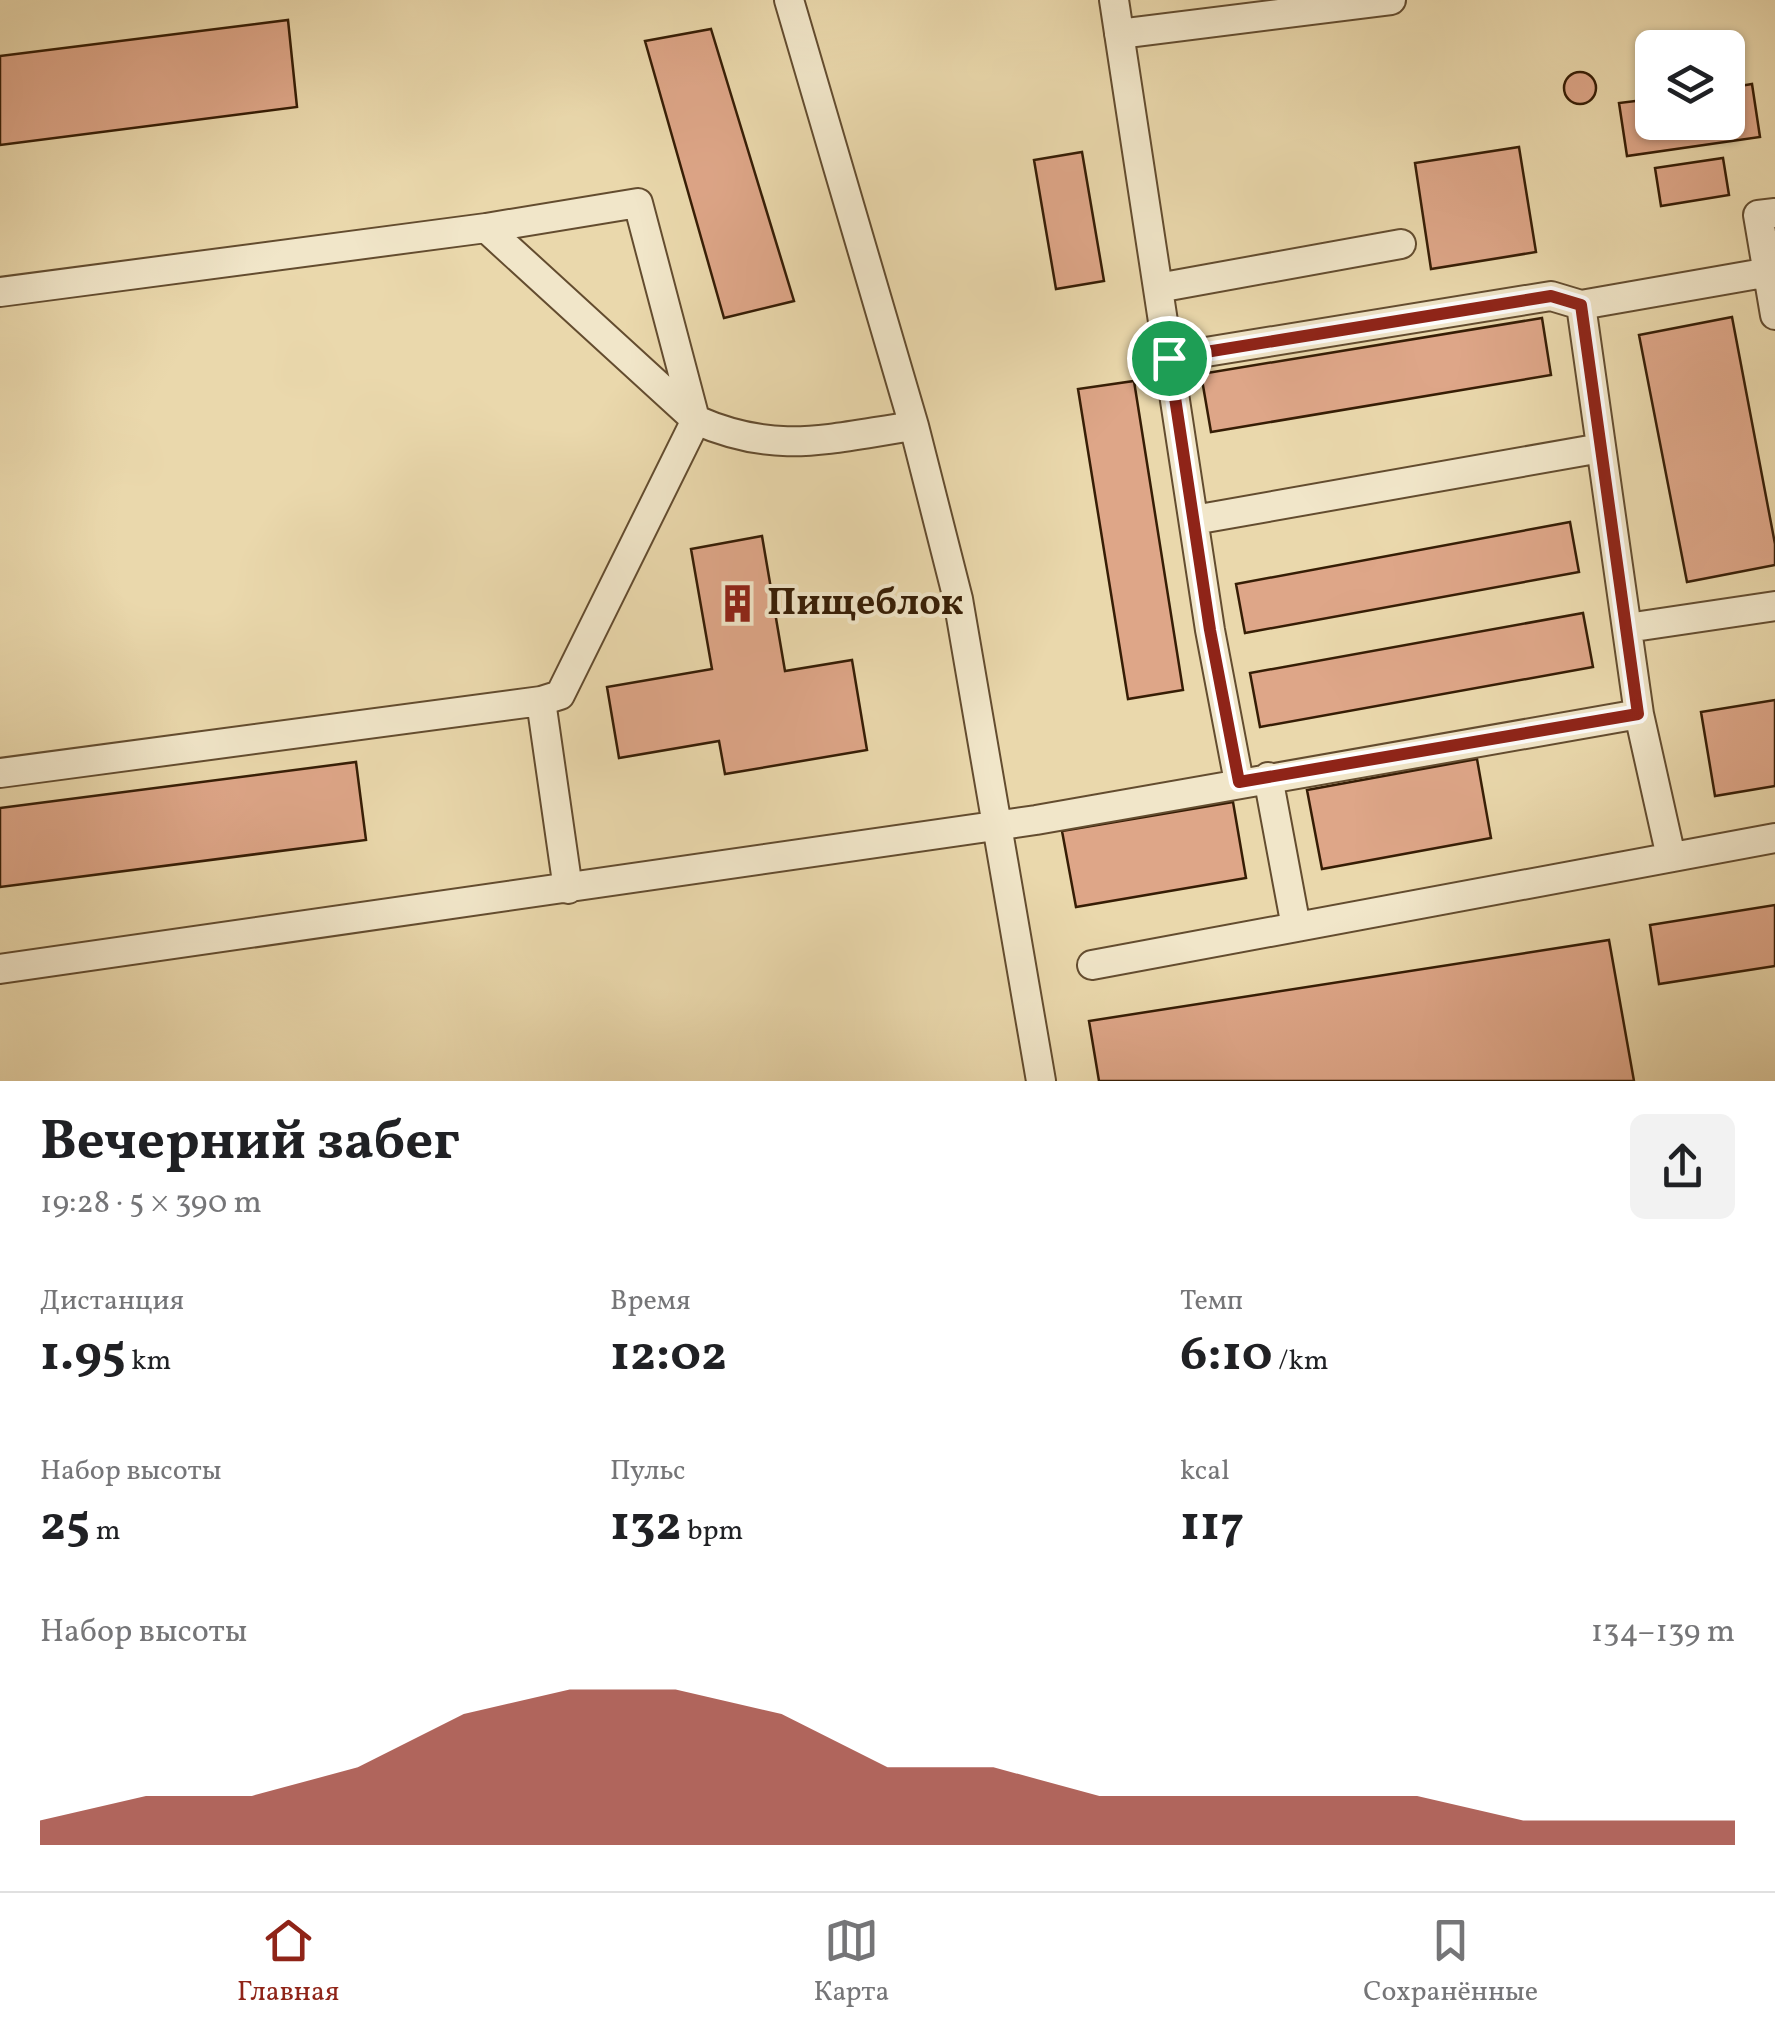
<!DOCTYPE html>
<html lang="ru">
<meta charset="utf-8">
<style>
body{margin:0;font-family:Vollkorn,serif;background:#f2f2f2;color:#202124;height:100vh;display:flex;flex-direction:column;font-size:38px;white-space:nowrap}
*{box-sizing:border-box;margin:0}
p{font-size:32px;color:#757577}
.icon{flex:none;width:55px;height:55px;fill:none;stroke:currentColor;stroke-width:2;stroke-linecap:round;stroke-linejoin:round}
.map{position:relative;height:1081px;overflow:hidden}
.details{display:flex;flex-direction:column;background:#fff;flex:1}
.details>*{flex:none}
.fabs{position:absolute;left:1635px;top:30px;display:grid;gap:20px}
.fabs a{display:grid;place-items:center;width:110px;height:110px;border-radius:15px;background:#fff;box-shadow:0 2px 8px #0004;font-size:50px}
.pin{position:absolute;display:grid;place-items:center;width:85px;height:85px;color:#fff;margin:-42px;border:5px solid #fff;border-radius:50%;box-shadow:0 2px 10px #0007}
.round{display:grid;place-items:center;flex:none;width:105px;height:105px;border-radius:15px;background:#f2f2f2}
.head{display:flex;align-items:center;justify-content:space-between;height:170px;padding:0 40px}
h1{font-size:55px;font-weight:700;line-height:75px}
.stats{display:grid;grid-template-columns:repeat(3,1fr);gap:15px;height:170px;padding:10px 40px}
.stats div{display:grid;align-content:center}
.stats b{font-size:50px;font-weight:700}
.stats small{font-size:28px;font-weight:400}
.stats p{font-size:28px}
.chart{height:280px;padding:20px 40px}
.chart p{display:flex;justify-content:space-between}
.chart svg{width:100%;height:180px;margin-top:10px;fill:#8f2418;opacity:.7}
.tabs{display:flex;justify-content:space-around;align-items:center;height:140px;border-top:2px solid #e0e0e0;background:#fff;font-size:28px;color:#757577}
.tabs a{display:grid;justify-items:center;gap:5px}
.tabs .on{color:#8f2418}
.map>svg:first-child{display:block}
</style>
<div class="map">
<svg width="1775" height="1081" viewBox="0 0 1775 1081">
<rect width="100%" height="100%" fill="#ead8ac"/>
<filter id="stains"><feTurbulence type="fractalNoise" baseFrequency=".002" numOctaves="4"/><feColorMatrix values="0 0 0 0 .2 0 0 0 0 .09 0 0 0 0 .02 0 0 0 .5 -.17"/></filter>
<radialGradient id="worn" r=".72"><stop offset=".6" stop-color="#630" stop-opacity="0"/><stop offset="1" stop-color="#630" stop-opacity=".3"/></radialGradient>
<!-- building -->
<path fill="#dea688" stroke="#361d05" stroke-width="2.5" d="M288,20L297,107L0,145V56Z
M711,29L794,301L724,318L645,41Z
M1564 88a16 16 0 1 1 32 0a16 16 0 1 1-32 0Z
M1752,84L1760,137L1627,156L1619,103L1652,99V122H1728V88Z
M1519,147L1536,252L1431,269L1415,163Z
M1082,152L1104,281L1056,289L1034,160Z
M1723,158L1729,195L1661,206L1655,168Z
M1732,317L1775,544V565L1687,582L1639,335Z
M1542,318L1551,375L1211,432L1201,374Z
M1134,381L1183,690L1128,699L1078,389Z
M1570,522L1579,572L1245,633L1236,584Z
M762,536L785,671L852,660L867,750L725,774L719,741L619,758L607,687L712,669L691,549Z
M1583,613L1593,667L1260,727L1250,673Z
M1775,700V786L1715,796L1701,712Z
M1477,759L1491,838L1322,869L1307,790Z
M356,762L366,840L0,887V808Z
M1233,802L1246,878L1076,907L1062,831Z
M1775,905V966L1659,984L1650,925Z
M1609,940L1634,1081H1099L1089,1021Z"/>
<g fill="none" stroke-linecap="round" stroke-linejoin="round">
<defs>
<path id="minor" d="M789,0L914,426L958,599L1041,1081
M1114,0L1210,630L1239,782
M1119,34L1391,0
M1775,213L1758,215L1775,315
M486,228L638,203L695,419
M1158,288L1401,244
M0,292L486,228L696,420
M1169,358L1551,296L1581,305
M1194,520L1601,448
M1627,628L1775,606
M1639,714L1671,857
M0,773L541,701
M1268,777L1296,927
M568,889L541,701L560,695L696,420C778,456 829,438 914,426
M1092,965L1775,838
M0,969L1036,820L1639,714L1581,305L1775,271"/>
</defs>
<!-- minor casing -->
<use href="#minor" stroke="#634c2f" stroke-width="32"/>
<!-- minor -->
<use href="#minor" stroke="#f1e6c9" stroke-width="28"/>
</g>
<g fill="none" stroke-linecap="round" stroke-linejoin="round">
<defs>
<path id="route" d="M1551,296L1581,305L1638,714L1239,782L1210,630L1169,358Z"/>
</defs>
<!-- route casing -->
<use href="#route" stroke="#fff" stroke-width="20"/>
<!-- route -->
<use href="#route" stroke="#8f2418" stroke-width="12"/>
</g>
<!-- icons -->
<defs>
<symbol id="building-bare" viewBox="-9 -9 18 18"><path d="M-4-6H4V6H1V3H-1V6H-4ZM-2.5-4.3h1.7v1.8h-1.7ZM.8-4.3h1.7v1.8H.8ZM-2.5-1h1.7V.8h-1.7ZM.8-1h1.7V.8H.8Z" fill="#8f2418" stroke="#f1e6c9" stroke-width="2.5" paint-order="stroke"/></symbol>
</defs>
<g fill-rule="evenodd">
<use href="#building-bare" x="710" y="576" width="55" height="55"/>
</g>
<g text-anchor="middle" dominant-baseline="central" stroke-width="8" stroke-linejoin="round" paint-order="stroke">
<!-- poi labels -->
<g font-size="38" font-weight="bold" fill="#361d05" stroke="#f1e6c9" text-anchor="start">
<text x="767" y="604">Пищеблок</text>
</g>
</g>
<rect width="100%" height="100%" filter="url(#stains)"/>
<rect width="100%" height="100%" fill="url(#worn)"/>
</svg>
<div class="fabs">
<a><svg class="icon" aria-label="layers" viewBox="0 0 24 24"><path d="M12 4l9 5-9 5-9-5zM3 14l9 5 9-5"/></svg></a>
</div>
<div class="pin" style="left:1169px;top:358px;background:#1e9e55"><svg class="icon" aria-label="arrive" viewBox="0 0 24 24"><path d="M6 21V4h12l-3 4 3 4H6"/></svg></div>
</div>
<section class="details">
<div class="head"><div><h1>Вечерний забег</h1><p>19:28 · 5 × 390 m</p></div><a class="round"><svg class="icon" aria-label="share" viewBox="0 0 24 24"><path d="M12 15V3M7 8l5-5 5 5M5 13v7h14v-7"/></svg></a></div>
<div class="stats">
<div><p>Дистанция</p><b>1.95<small> km</small></b></div>
<div><p>Время</p><b>12:02</b></div>
<div><p>Темп</p><b>6:10<small> /km</small></b></div>
</div>
<div class="stats">
<div><p>Набор высоты</p><b>25<small> m</small></b></div>
<div><p>Пульс</p><b>132<small> bpm</small></b></div>
<div><p>kcal</p><b>117</b></div>
</div>
<div class="chart"><p><span>Набор высоты</span>134–139 m</p>
<svg viewBox="0 0 160 44" preserveAspectRatio="none"><path d="M0 44V38L10 32L20 32L30 25L40 12L50 6L60 6L70 12L80 25L90 25L100 32L110 32L120 32L130 32L140 38L150 38L160 38V44z"/></svg>
</div>
</section>
<nav class="tabs">
<a class="on"><svg class="icon" aria-label="home" viewBox="0 0 24 24"><path d="M3 11l9-7 9 7M6 9v11h12V9"/></svg>Главная</a>
<a><svg class="icon" aria-label="map" viewBox="0 0 24 24"><path d="M3 6l6-2 6 2 6-2v14l-6 2-6-2-6 2zM9 4v14M15 6v14"/></svg>Карта</a>
<a><svg class="icon" aria-label="saved" viewBox="0 0 24 24"><path d="M7 4h10v16l-5-4-5 4z"/></svg>Сохранённые</a>
</nav>
